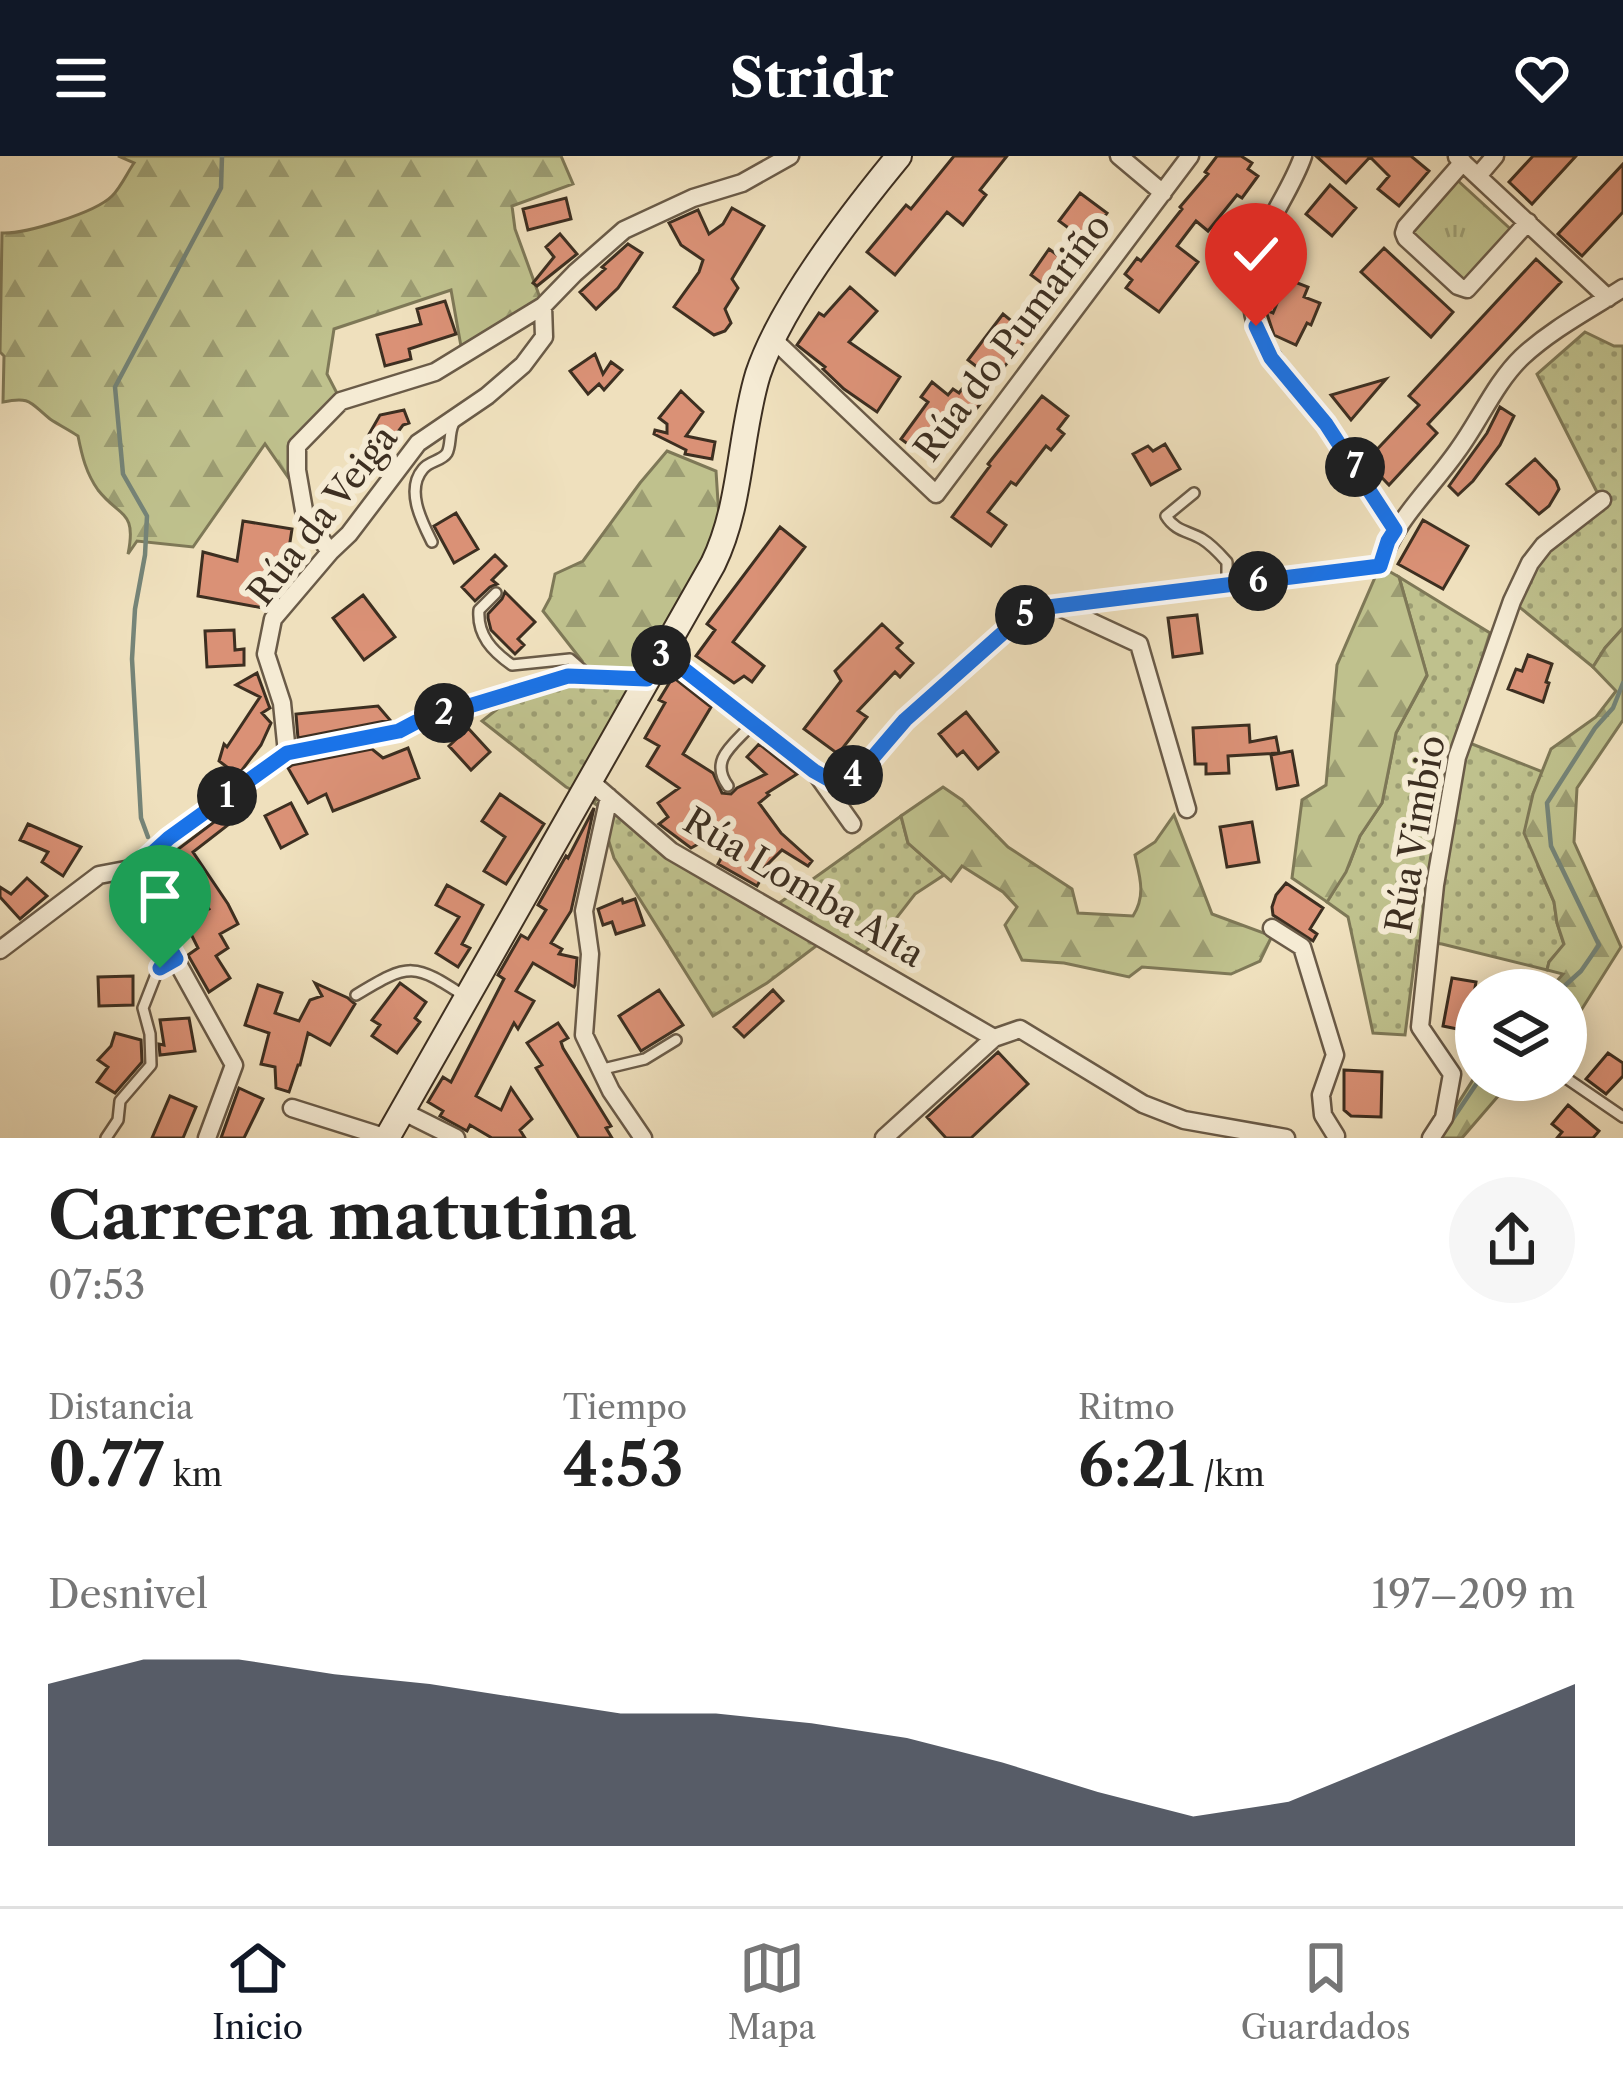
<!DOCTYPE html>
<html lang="es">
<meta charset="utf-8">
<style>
body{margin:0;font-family:"Libre Caslon Text",serif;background:#f6f6f6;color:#222;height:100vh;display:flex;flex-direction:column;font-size:45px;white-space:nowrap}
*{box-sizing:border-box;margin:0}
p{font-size:39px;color:#767676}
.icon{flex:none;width:66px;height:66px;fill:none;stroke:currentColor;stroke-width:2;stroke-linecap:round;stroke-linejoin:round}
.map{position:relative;height:982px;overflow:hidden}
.drawer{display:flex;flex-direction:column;background:#fff;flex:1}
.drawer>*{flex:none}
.buttons{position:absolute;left:1455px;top:813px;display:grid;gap:24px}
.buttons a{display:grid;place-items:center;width:132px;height:132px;border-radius:50%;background:#fff;box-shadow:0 6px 30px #0003;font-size:60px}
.pin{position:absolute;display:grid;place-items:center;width:102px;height:102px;color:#fff;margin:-123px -51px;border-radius:50% 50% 50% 0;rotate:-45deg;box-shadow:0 0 12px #0007}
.pin .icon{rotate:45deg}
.km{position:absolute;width:60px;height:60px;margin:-30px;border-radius:50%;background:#222;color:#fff;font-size:33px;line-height:60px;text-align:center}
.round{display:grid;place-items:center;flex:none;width:126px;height:126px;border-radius:63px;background:#f6f6f6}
.summary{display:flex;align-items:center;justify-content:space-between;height:204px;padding:0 48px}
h1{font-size:66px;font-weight:800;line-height:90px}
.figures{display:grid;grid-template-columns:repeat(3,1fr);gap:18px;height:204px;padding:12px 48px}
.figures div{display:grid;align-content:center}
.figures b{font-size:60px;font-weight:800}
.figures small{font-size:33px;font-weight:400}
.figures p{font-size:33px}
.chart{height:336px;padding:24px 48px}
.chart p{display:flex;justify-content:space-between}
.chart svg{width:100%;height:216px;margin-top:12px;fill:#111827;opacity:.7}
header{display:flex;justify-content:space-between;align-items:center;height:156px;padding:0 48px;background:#111827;color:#fff;font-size:54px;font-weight:800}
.menu{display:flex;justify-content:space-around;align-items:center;height:168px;border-top:3px solid #e0e0e0;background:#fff;font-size:33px;color:#767676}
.menu a{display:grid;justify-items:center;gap:6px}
.menu .selected{color:#111827}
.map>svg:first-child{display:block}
</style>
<header><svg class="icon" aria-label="menu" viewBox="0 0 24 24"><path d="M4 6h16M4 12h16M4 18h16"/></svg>Stridr<svg class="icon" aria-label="heart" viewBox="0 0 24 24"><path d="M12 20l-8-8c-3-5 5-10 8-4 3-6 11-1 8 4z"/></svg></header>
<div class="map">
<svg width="1623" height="982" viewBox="0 0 1623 982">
<defs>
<pattern id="grass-dots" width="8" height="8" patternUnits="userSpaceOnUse" patternTransform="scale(3)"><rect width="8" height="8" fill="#bfc18d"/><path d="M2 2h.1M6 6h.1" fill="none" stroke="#9c9d73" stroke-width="1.8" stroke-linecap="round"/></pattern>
<pattern id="forest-firs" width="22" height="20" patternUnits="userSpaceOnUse" patternTransform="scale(3)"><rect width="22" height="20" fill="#bfc18d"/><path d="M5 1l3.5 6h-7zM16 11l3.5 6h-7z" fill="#9c9d73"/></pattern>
<pattern id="park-tufts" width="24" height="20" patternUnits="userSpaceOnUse" patternTransform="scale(3)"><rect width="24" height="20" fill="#bfc18d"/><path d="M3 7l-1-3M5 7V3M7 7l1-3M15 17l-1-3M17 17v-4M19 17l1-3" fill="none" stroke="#9c9d73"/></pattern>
</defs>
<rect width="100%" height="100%" fill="#efe0bd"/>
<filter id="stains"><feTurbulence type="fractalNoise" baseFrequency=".00167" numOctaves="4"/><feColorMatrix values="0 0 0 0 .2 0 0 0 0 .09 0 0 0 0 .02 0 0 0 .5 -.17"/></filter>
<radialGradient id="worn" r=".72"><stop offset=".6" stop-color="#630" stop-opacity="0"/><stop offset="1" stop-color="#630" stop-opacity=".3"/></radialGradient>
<!-- grass -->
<path fill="url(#grass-dots)" stroke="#7e7857" stroke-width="3" d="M1585,176L1614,190H1623V472L1605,492L1593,511L1512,445L1530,407L1601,344L1537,218Z
M1399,421L1490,477L1457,582L1543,616L1533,638L1538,710L1554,746L1557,767L1564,789L1549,806L1547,814L1442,788L1417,785L1405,879L1373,877L1348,761L1327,746L1349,709L1360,680L1382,647L1396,577L1427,520Z
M568,521L647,523L581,638L566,631L482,565L505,547Z
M601,634L671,695L771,753L901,660L908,687L944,719L915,738L881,782L857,803L824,784L767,827L713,860L614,702L598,650L594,647Z"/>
<!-- forest -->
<path fill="url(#forest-firs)" stroke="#7e7857" stroke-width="3" d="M118,0H561L573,28L512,50L515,73L543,150L462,196L451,134L334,173L327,218L341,245L298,290L301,340L265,288L193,391L137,385L128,398C137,354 120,362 98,334C86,317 82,300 78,280C69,274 59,269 50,263C30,247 31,240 3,246L4,200L0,196L2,77C25,78 95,57 112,40C121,31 127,17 134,7Z
M667,295L716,315L721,392L647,523L554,525L582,505L543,455L550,442L555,418L583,405L640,327Z
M1380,410L1399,421L1427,519L1396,577L1382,647L1360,680L1346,716L1327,746L1292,722L1302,644L1326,629L1337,509Z
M1623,472V564L1577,632L1574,686L1621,791L1580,856L1566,867V834H1549L1563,818L1547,814L1549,806L1564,788L1557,767L1554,746L1524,677L1533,638L1551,593L1596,561L1616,535L1593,511L1605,492Z
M943,631L962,644L1008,691L1072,733L1078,757L1133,760C1146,740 1140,721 1135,699L1155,686L1174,659L1212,758L1272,780L1260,805L1231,818L1142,811L1129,821L1064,807L1022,804L1005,769L1017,751L1003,736L962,710L951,725L908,687L901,660Z
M1476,919V924H1512L1462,982H1436Z"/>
<!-- park -->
<path fill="url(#park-tufts)" stroke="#7e7857" stroke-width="3" d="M1455,22L1517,79L1467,133L1404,77Z"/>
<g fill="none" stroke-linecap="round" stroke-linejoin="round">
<!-- stream -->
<path stroke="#758478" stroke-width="4.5" d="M148,681L141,662L132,503L135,453L145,399L147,360L123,318L115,231L221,32L222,0
M1560,834L1581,815L1599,789L1551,690L1547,647L1595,572L1613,552L1623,527
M1452,964L1479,924"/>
</g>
<!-- building -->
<path fill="#da9176" stroke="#3d2f21" stroke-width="3" d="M954,0H1007L980,34L986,39L963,69L947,56L895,119L867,96L906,49L911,53Z
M1217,0H1241L1252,7L1248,13L1258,20L1242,42L1237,39L1208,75L1196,65L1177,90L1198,106L1159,156L1126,132L1132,124L1125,118L1137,102L1141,105L1182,53L1180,51L1208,18L1205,16Z
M1316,0H1411L1429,15L1399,50L1378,33L1389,20L1370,1L1346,27Z
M1533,0H1576L1532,48L1509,26Z
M1623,8V56L1582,100L1558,78Z
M1330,29L1356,52L1332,80L1306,58Z
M1080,37L1107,57L1099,68L1107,74L1094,91L1059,65Z
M566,42L571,63L528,74L523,53Z
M732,52L764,70L732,123L738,132L725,153L731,167L725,175L714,179L674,151L699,116L703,104L681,89L669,67L698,54L709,78L723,68Z
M560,78L577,98L537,130L533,127L554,101L546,91Z
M628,88L642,97L618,132L596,153L580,136L605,113L602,111Z
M1384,92L1453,156L1431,181L1361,116Z
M1049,93L1078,114L1059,140L1031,119Z
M1536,103L1561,126L1428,268L1437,277L1389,329L1366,305L1419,249L1409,240Z
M1287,123L1308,131L1304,141L1320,147L1311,169L1307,167L1296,189L1274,179L1267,158L1266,154L1273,157Z
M850,131L877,155L849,186L900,221L877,256L844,233L823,213L825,211L797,189L819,157L824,160Z
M445,145L456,178L409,193L411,203L385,210L377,179L421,168L417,153Z
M1003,158L1029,179L994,224L968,204Z
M595,198L603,218L611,206L622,214L604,234L599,228L588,238L570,215Z
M1386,223L1351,264L1331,239Z
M932,226L948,239L953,233L959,237L962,233L981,247L961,272L951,264L924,300L901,283L928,246L921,241Z
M681,235L703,256L686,280L715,286L712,303L685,298L686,294L654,278L655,274L667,277V268L659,262Z
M1042,240L1068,260L1058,273L1064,278L1051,294L1046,290L1016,329L1011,326L988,356L1006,369L991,390L952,361L990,310L988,308Z
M1500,251L1514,260L1500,289L1473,325L1458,339L1449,330L1487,277Z
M404,254L409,267L403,269L386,292L368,280L380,259Z
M1165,288L1180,313L1151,329L1133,298L1148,290L1153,295Z
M1535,303L1556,325L1559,333L1549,350L1539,358L1507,328Z
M456,357L478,393L454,407L434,370Z
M1423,364L1468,390L1443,433L1398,408Z
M243,365L292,373L288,399L263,452L198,440L203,396L237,405Z
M780,371L805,391L733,486L764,510L752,526L744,520L734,527L696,500L715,474L707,468Z
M495,399L506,410L492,424L497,428L490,431L475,445L462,431Z
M505,436L535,466L518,483L524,489L515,498L491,474L488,462V458L502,443Z
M363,439L395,481L364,504L333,462Z
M1197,459L1202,497L1173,501L1168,462Z
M882,468L902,487L897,492L913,507L900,521L895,516L858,555L867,561L838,598L804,573L841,525L835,515Z
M234,474L235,494L244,493V509L207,511L205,475Z
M1528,499L1552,508L1546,526L1549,527L1543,546L1508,533L1516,513L1522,515Z
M257,517L269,550L270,552L262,557L271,567L261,589L242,614L220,630L215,624L231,614L219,605L224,588L227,591L260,541L236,529Z
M673,521L711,551L683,598L713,617L722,637L731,638L737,632L766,618L747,601L759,588L797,618L767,637L769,639L759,647L781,677L812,705L808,710L782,694L764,712L765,716L757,730L718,708L725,695L702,686L691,692L659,668L668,661L658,647L679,632L647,610L659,590L645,582L665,547L659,544Z
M378,550L390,564L298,582L296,558Z
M966,556L998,596L978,613L963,595L957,600L939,578Z
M1249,569L1250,586L1276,581L1279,597L1228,600L1229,617L1206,618V608H1195L1193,572Z
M468,572L490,596L471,614L449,590Z
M408,592L419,622L333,655L326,638L308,647L288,612L292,609L372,593L383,602Z
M1292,595L1298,629L1277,633L1271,599Z
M500,638L544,668L506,728L484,715L505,681L482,665Z
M291,647L307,678L281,692L265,660Z
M594,652L571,755L551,787L562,793L559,798L577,802L575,829L574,831L533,807L516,835L534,845L518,873L514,867L476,940L501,954L511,932L532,963L520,974L525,982H492L470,969L467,975L440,960L443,955L428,946L443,921L451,926L504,823L498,819L521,779L528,783L546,754L538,749L566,700L568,702Z
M222,660L228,669L193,696L228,748L238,768L220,778L228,792L216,800L230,822L209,836L188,799L198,792L185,766L209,753L184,715L168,714L165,703Z
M1252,666L1259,706L1227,711L1220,671Z
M28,668L81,691L63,720L42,706L48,696L20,684Z
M27,722L47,740L20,763L0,741V731L11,738Z
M1286,727L1323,752L1310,773L1317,778L1313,785L1273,759L1272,751L1276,739Z
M447,729L483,749L462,788L470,792L458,811L436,797L459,761L436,749Z
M622,743L623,747L635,743L644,769L616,778L612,766L603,769L598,753Z
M133,820V849L99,850L98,821Z
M1452,822L1476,826L1470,860H1464L1462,874L1443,870Z
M315,827L348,842L355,848L330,889L308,877L300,909H298L289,936L276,932L275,911L261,908L269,877L245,869L258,829L282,837L275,857L299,865L310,844L322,840Z
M400,827L426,846L415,862L420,866L397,897L372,880L380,869L372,864Z
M659,834L683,869L641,895L619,860Z
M773,834L783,845L744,881L734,871Z
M189,862L195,895L160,899L159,888L164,889L160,864Z
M558,867L568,882L561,886L563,892L611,970L606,972L612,982H579L536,912L542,909L527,887Z
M115,877L141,884L142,906L115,937L97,926L108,911L98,904L111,890Z
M998,896L1028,928L971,982H946L927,961Z
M1608,897L1623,907V920L1606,938L1586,923Z
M1344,914L1382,916L1381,961L1351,960L1344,954Z
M239,932L263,943L244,982H221Z
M170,940L196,951L183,982H152Z
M1568,949L1599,975L1593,982H1557L1562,976L1552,968Z"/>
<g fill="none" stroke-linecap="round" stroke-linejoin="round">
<defs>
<path id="lane" d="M1194,337L1166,360C1175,375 1188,375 1202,383C1212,389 1219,397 1227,406V429
M432,386C422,366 405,334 423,313C429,305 442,305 447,297C451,290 449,278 453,269
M496,437L479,454C477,479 492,495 512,509L570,503L587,518
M728,630C708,603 735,588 753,567
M356,839C410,806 414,807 466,841
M599,914L645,903L676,884
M1566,922L1623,961
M106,982L118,964L120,945L151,909L150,878L143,852L159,811L176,803"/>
<path id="street" d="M1119,0L1163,37
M1303,0C1290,38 1261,71 1254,110C1239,184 1286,213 1323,265C1349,300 1372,337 1395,374
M1457,1L1608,142
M1463,6L1406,71L1404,77L1406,82L1458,130L1467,133L1528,66
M1478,20L1495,0
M773,183L936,338L1190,0
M330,396L305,360L297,314V290L341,245L435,216L543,150L575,117L624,74L693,42L742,27L790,0
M1057,450L1139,488L1187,653
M663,497L814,615L830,624L846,623L863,613L905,564L945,527L1023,459L1040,452L1380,410C1395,363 1431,333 1458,294C1480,264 1495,227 1522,201C1552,173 1589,154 1623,132
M287,597L399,575L416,566L568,521L647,523
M818,620L852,668
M589,624L671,695L994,882
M609,641L584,755L590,798L584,879L611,935L643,982
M136,712L151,759L234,909L207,982
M1272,772L1302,791L1335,899L1321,939L1323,959L1336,980
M0,794L99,719L136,712L169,682L287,597L282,547L266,498L273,463L330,396L349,378L418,287L487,240L523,209L544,181L543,150
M292,952L387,982
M402,955L456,982
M884,982L994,882L1020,873L1143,948L1184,964L1286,982
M1431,982L1444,962L1452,918L1420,871L1435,729L1457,601L1512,445L1530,407L1544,389L1602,344"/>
<path id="secondary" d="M387,982L713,408C742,349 739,280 758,218C781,149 852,57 899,0"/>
</defs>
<!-- lane casing -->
<use href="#lane" stroke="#6a5b48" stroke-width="14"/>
<!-- street casing -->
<use href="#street" stroke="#6a5b48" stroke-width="21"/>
<!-- secondary casing -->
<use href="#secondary" stroke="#3d2f21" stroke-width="28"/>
<!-- lane -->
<use href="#lane" stroke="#f5ebd4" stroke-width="9"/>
<!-- street -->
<use href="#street" stroke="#f5ebd4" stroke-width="16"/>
<!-- secondary -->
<use href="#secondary" stroke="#f5ebd4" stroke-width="24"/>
</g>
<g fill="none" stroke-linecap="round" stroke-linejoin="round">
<defs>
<path id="route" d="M160,812L176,803L151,759L136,712L169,682L287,597L399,575L416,566L568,520L647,523L663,497L814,615L830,624L846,622L863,613L905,564L1023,459L1040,452L1380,410L1388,385L1395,374L1326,268L1271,202L1256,170"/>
</defs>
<!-- route casing -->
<use href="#route" stroke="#fff" stroke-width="24"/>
<!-- route -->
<use href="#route" stroke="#1a73e8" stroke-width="15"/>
</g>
<g text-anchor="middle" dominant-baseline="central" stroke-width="12" stroke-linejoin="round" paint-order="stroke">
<!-- street labels -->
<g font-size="36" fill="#3d2f21" stroke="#f5ebd4">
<text transform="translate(1012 181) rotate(-53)">Rúa do Pumariño</text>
<text transform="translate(322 359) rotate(-52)">Rúa da Veiga</text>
<text transform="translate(1415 678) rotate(-80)">Rúa Vimbio</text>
<text transform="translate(804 731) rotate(31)">Rúa Lomba Alta</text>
</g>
</g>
<rect width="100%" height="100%" filter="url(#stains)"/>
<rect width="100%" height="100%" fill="url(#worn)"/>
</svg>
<div class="buttons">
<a><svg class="icon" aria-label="layers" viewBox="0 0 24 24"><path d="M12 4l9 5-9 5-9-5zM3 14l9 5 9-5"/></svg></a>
</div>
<div class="pin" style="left:160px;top:812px;background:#1e9e55"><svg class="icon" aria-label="arrive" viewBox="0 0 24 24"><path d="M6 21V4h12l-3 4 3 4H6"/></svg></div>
<div class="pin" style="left:1256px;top:170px;background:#d93025"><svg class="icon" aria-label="check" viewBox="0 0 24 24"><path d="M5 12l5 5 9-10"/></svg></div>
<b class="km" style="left:227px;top:640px">1</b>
<b class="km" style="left:444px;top:557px">2</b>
<b class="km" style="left:661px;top:499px">3</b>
<b class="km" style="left:853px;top:619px">4</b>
<b class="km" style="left:1025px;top:459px">5</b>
<b class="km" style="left:1258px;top:425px">6</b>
<b class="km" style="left:1355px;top:311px">7</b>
</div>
<section class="drawer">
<div class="summary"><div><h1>Carrera matutina</h1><p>07:53</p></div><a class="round"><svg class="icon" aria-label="share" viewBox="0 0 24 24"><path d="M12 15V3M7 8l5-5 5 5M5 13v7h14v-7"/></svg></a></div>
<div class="figures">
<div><p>Distancia</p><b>0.77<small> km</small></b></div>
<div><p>Tiempo</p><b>4:53</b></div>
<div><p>Ritmo</p><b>6:21<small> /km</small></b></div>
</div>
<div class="chart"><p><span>Desnivel</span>197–209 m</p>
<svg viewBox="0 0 160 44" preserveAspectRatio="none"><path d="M0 44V11L10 6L20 6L30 9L40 11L50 14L60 17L70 17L80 19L90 22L100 27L110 33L120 38L130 35L140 27L150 19L160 11V44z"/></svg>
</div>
</section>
<nav class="menu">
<a class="selected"><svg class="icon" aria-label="home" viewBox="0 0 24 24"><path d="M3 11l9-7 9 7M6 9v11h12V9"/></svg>Inicio</a>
<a><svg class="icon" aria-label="map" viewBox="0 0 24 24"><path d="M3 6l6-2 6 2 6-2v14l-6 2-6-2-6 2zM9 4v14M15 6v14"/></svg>Mapa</a>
<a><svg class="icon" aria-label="saved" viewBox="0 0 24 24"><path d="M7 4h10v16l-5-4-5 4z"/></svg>Guardados</a>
</nav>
